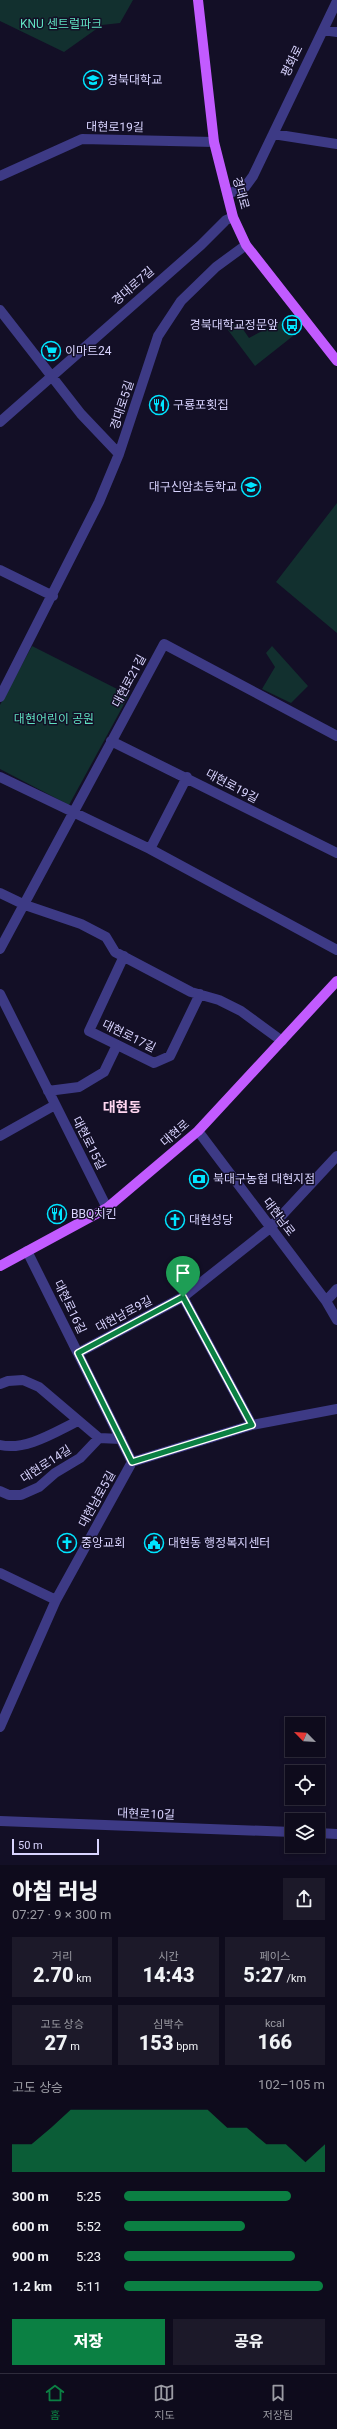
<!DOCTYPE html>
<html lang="ko">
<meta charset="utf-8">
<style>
body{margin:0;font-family:Roboto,"Noto Sans KR",sans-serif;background:#1c1929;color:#f1f3f6;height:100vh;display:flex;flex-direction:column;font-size:15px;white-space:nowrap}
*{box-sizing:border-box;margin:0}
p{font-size:13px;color:#9b9ba3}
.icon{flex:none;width:22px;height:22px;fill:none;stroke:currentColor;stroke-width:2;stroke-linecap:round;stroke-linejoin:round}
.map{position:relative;height:1865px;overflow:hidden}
.sheet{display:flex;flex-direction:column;background:#0e0b1c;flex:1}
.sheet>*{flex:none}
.needle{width:26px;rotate:294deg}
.tools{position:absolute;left:285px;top:1717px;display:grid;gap:8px}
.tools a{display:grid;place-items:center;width:40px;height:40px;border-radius:0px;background:#0e0b1c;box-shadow:0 2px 6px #0003,0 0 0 1px #2e2b3b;font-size:20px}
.scale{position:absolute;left:12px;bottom:10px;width:87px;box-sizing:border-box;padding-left:4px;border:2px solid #d9d4ff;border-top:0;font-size:11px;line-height:14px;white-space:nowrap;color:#d9d4ff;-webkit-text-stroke:3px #130f26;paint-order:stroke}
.pin{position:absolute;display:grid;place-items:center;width:34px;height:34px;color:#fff;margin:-41px -17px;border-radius:50% 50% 50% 0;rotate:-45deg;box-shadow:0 0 4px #0007}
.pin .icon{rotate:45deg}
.round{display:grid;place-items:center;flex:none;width:42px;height:42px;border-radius:0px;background:#1c1929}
.overview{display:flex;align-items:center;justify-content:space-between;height:68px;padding:0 12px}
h1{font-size:22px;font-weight:800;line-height:30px}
.stats{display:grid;grid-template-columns:repeat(3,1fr);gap:6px;height:68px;padding:4px 12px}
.stats div{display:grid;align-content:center;border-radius:0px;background:#1c1929;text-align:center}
.stats b{font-size:20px;font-weight:800}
.stats small{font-size:11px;font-weight:400}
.stats p{font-size:11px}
.chart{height:112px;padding:8px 12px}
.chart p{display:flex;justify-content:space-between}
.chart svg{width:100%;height:72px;margin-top:4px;fill:#0b8043;opacity:.7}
.action{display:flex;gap:8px;margin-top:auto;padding:8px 12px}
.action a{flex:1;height:46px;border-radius:0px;background:#0b8043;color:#fff;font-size:16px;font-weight:800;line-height:46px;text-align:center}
.action a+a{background:#1c1929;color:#f1f3f6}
ul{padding:0 12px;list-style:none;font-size:13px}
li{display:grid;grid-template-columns:64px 48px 1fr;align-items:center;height:30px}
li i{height:10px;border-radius:5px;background:#0b8043}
.menu{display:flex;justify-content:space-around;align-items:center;height:56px;border-top:1px solid #2e2b3b;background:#0e0b1c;font-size:11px;color:#9b9ba3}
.menu a{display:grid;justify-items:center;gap:2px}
.menu .current{color:#0b8043}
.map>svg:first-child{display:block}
</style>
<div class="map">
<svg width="337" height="1865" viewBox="0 0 337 1865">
<rect width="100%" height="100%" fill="#130f26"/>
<!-- green -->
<path fill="#12302f" d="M0,0H133L120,23L102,25L64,52L0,21Z
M281,321L293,336L255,366L228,330L238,322L249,338Z
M337,503V633L276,582Z
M32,646L129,695L69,805L0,769V705Z
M272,646L308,686L291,703L262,689L275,667L266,653Z"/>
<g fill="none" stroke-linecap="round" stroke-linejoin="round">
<!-- minor -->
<path stroke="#3d3a85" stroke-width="10" d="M323,30L337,32
M273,134L337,144
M0,176L82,139L214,142
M228,194L245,187L253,176L337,1
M0,310L81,414L119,454
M0,422L201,245L226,220L233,217
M0,570L53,596
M0,697L99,502L119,454L158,336L181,301L216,267L246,245
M111,741L337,853
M0,777L150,849L337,950
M150,849L187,777
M0,893L25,905L81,924L106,937L115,952L191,992L219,1000L241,1011L282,1041
M0,949L164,644L337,736
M124,956L89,1031L154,1063L170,1056L200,994
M0,994L107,1208
M48,1091L79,1087L104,1072L117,1045
M198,1131L326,1301L337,1320
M0,1136L55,1105
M27,1251L132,1462
M183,1297L252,1425
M326,1301L337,1289
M78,1353L183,1297L270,1228L337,1156
M0,1384L8,1381L23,1380L39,1387L99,1438L121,1439
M0,1445C26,1451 55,1432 78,1421
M0,1491L9,1495H21L39,1487L55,1473L80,1458L99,1438
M0,1573L56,1600
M0,1727L56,1600L132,1462L252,1425L337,1409
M0,1821L292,1832
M318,1833L337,1834"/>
<!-- major -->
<path stroke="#c25bff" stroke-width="10" d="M198,0L214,142L233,217L246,245L337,361
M0,1266L107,1208L198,1131L337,981"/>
</g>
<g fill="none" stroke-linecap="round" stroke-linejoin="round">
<defs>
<path id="route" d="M183,1297L252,1425L132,1462L78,1353Z"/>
</defs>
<!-- route casing -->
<use href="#route" stroke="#fff" stroke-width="8"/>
<!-- route -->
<use href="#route" stroke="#0b8043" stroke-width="5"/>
</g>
<!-- icons -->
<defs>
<symbol id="university-ring" viewBox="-11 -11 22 22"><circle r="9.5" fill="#130f26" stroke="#00e5ff" stroke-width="1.5"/><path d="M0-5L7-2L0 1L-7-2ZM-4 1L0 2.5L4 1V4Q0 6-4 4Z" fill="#00e5ff"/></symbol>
<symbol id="bus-ring" viewBox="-11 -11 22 22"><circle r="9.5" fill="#130f26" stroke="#00e5ff" stroke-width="1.5"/><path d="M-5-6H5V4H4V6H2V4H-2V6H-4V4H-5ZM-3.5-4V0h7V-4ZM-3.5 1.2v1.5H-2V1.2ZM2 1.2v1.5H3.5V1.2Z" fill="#00e5ff"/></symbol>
<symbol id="supermarket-ring" viewBox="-11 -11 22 22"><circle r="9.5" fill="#130f26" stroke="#00e5ff" stroke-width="1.5"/><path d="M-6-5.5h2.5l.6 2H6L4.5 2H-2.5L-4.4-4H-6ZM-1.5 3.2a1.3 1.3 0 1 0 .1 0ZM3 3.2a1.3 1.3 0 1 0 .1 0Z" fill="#00e5ff"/></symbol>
<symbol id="restaurant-ring" viewBox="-11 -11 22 22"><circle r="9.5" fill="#130f26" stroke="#00e5ff" stroke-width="1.5"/><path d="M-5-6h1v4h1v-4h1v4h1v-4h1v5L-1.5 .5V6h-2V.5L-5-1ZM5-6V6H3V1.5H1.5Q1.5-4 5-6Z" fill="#00e5ff"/></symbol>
<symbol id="school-ring" viewBox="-11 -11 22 22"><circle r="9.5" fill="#130f26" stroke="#00e5ff" stroke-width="1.5"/><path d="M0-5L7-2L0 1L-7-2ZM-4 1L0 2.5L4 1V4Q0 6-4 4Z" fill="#00e5ff"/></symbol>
<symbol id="bank-ring" viewBox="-11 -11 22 22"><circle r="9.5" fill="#130f26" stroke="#00e5ff" stroke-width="1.5"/><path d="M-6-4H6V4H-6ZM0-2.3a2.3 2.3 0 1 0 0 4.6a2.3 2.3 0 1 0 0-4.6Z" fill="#00e5ff"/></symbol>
<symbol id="church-ring" viewBox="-11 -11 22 22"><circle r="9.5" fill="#130f26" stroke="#00e5ff" stroke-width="1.5"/><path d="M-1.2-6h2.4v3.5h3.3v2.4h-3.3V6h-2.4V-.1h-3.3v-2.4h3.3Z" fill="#00e5ff"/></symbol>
<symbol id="civic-ring" viewBox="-11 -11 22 22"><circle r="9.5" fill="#130f26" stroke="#00e5ff" stroke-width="1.5"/><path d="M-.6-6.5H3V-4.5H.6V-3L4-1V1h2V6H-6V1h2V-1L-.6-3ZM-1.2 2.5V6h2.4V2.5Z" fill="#00e5ff"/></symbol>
</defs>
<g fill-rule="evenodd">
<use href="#university-ring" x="82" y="69" width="22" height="22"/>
<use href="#bus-ring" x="281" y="314" width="22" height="22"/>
<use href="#supermarket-ring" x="40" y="340" width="22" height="22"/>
<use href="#restaurant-ring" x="148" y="394" width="22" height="22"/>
<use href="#school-ring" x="240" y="476" width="22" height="22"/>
<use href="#bank-ring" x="188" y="1168" width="22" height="22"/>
<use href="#restaurant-ring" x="46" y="1203" width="22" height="22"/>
<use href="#church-ring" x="164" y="1209" width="22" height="22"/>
<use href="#church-ring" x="56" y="1532" width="22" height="22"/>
<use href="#civic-ring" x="143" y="1532" width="22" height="22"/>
</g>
<g text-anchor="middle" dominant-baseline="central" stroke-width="3" stroke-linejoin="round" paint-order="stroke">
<!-- park labels -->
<g font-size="12" fill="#5fe0c0" stroke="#130f26">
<text x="61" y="24">KNU 센트럴파크</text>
<text x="54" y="719">대현어린이 공원</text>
</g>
<!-- street labels -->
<g font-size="12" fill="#d9d4ff" stroke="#130f26">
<text transform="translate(292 61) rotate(-64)">평화로</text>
<text transform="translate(115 127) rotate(1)">대현로19길</text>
<text transform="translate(241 193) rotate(75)">경대로</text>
<text transform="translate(133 286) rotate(-41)">경대로7길</text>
<text transform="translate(122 405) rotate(-72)">경대로5길</text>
<text transform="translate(129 681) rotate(-62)">대현로21길</text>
<text transform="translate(232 786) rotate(28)">대현로19길</text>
<text transform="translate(129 1036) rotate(26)">대현로17길</text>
<text transform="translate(175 1133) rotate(-41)">대현로</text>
<text transform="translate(89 1143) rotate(63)">대현로15길</text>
<text transform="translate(279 1217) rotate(53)">대현남로</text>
<text transform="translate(70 1307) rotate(64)">대현로16길</text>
<text transform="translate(124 1314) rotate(-28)">대현남로9길</text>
<text transform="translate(46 1464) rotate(-33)">대현로14길</text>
<text transform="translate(97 1499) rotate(-61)">대현남로5길</text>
<text transform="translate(146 1814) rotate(2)">대현로10길</text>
</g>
<!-- poi labels -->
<g font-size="12" fill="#d9d4ff" stroke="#130f26" text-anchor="start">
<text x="107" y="80">경북대학교</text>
<text x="278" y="325" text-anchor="end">경북대학교정문앞</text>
<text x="65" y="351">이마트24</text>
<text x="173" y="405">구룡포횟집</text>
<text x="237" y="487" text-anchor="end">대구신암초등학교</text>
<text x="213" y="1179">북대구농협 대현지점</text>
<text x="71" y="1214">BBQ치킨</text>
<text x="189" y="1220">대현성당</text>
<text x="81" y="1543">중앙교회</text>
<text x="168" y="1543">대현동 행정복지센터</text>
</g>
<!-- quarter labels -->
<g font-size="14" font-weight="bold" fill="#ffd6f0" stroke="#130f26">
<text x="122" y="1107">대현동</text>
</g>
</g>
</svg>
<div class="tools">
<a><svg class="needle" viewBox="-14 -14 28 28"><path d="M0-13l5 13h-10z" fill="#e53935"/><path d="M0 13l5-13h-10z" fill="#9b9ba3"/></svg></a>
<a><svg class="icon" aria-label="locate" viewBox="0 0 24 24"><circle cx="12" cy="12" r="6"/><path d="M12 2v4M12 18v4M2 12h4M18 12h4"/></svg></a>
<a><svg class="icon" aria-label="layers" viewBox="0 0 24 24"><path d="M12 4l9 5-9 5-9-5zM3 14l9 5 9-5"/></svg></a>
</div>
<div class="scale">50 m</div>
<div class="pin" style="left:183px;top:1297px;background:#1e9e55"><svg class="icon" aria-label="arrive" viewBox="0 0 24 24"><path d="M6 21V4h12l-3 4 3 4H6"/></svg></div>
</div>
<section class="sheet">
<div class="overview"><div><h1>아침 러닝</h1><p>07:27 · 9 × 300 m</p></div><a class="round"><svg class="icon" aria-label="share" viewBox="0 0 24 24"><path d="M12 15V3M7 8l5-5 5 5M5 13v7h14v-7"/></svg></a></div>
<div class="stats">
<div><p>거리</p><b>2.70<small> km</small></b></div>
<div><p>시간</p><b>14:43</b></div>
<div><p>페이스</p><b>5:27<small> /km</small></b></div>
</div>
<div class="stats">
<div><p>고도 상승</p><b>27<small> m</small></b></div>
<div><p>심박수</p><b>153<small> bpm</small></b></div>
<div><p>kcal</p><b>166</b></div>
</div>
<div class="chart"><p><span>고도 상승</span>102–105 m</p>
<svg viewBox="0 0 160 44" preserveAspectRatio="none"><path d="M0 44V27L10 27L20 17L30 6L40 6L50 6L60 6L70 6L80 6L90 6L100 6L110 17L120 17L130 27L140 27L150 38L160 27V44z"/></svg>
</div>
<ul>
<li><b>300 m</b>5:25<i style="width:83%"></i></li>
<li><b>600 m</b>5:52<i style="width:60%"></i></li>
<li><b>900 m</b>5:23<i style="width:85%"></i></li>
<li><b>1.2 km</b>5:11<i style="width:99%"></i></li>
</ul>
<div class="action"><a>저장</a><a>공유</a></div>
</section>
<nav class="menu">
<a class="current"><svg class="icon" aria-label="home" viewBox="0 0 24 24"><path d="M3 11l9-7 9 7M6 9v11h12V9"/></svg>홈</a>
<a><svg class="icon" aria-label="map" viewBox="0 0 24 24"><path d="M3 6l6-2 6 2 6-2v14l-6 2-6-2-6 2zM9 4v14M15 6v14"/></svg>지도</a>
<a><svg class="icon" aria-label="saved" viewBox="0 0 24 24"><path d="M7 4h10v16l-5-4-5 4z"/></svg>저장됨</a>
</nav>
